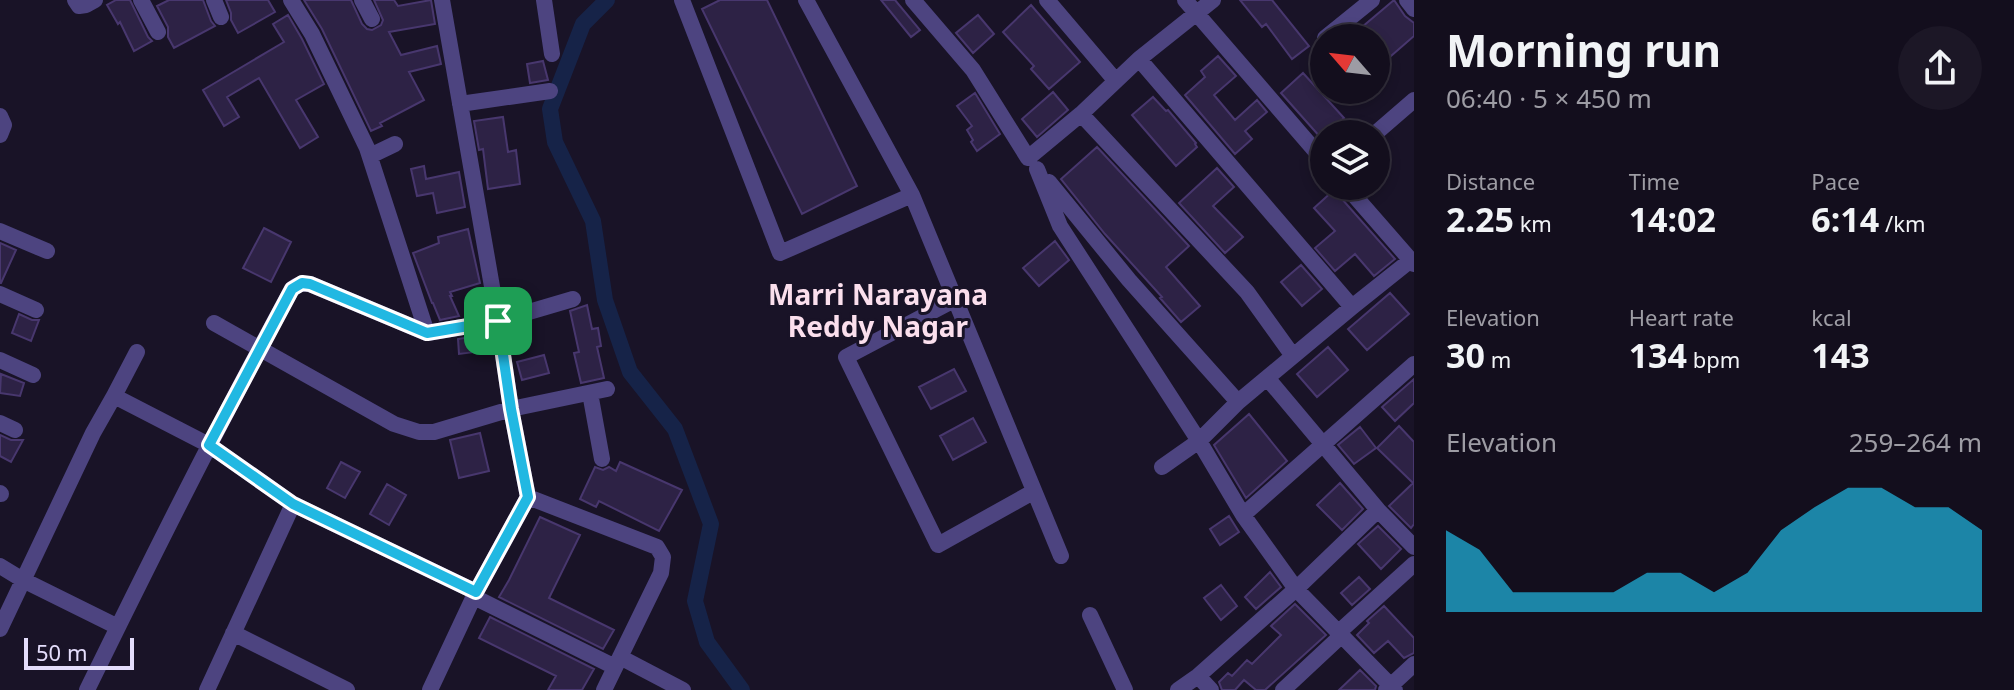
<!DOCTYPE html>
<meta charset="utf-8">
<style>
body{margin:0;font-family:"Noto Sans",sans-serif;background:#1c1726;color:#f1f3f6;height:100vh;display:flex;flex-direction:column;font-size:30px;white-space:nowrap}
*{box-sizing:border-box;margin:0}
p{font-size:26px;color:#9d9ca4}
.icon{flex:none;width:44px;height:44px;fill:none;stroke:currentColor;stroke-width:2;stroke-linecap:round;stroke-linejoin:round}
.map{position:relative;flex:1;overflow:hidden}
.side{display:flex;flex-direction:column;background:#130e1d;width:600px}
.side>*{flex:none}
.needle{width:52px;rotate:298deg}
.fabs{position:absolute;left:1310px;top:24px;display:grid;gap:16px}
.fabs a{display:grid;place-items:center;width:80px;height:80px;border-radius:50%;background:#130e1d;box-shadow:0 4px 12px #0003,0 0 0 2px #322e3b;font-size:40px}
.scale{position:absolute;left:24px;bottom:20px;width:110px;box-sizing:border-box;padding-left:8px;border:4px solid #e4ddfb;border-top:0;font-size:22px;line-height:28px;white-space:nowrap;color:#e4ddfb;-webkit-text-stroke:6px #191327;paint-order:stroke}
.pin{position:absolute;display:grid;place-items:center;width:68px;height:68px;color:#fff;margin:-34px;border-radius:16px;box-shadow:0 4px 12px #0006}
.round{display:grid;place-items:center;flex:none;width:84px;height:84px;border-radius:42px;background:#1c1726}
.summary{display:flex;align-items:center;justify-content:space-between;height:136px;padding:0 32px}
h1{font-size:44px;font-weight:700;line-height:60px}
.metrics{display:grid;grid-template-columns:repeat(3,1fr);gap:12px;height:136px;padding:8px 32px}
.metrics div{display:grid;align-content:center}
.metrics b{font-size:34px;font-weight:700}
.metrics small{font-size:22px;font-weight:400}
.metrics p{font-size:22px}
.chart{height:224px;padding:16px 32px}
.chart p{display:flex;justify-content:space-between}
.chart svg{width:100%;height:144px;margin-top:8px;fill:#21b8e2;opacity:.7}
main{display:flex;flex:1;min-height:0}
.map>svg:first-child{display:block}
</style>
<main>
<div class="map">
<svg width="1414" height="690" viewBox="0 0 1414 690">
<rect width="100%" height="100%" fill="#191327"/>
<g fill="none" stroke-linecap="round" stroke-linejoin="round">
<!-- canal -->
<path stroke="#162348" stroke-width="16" d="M607,0L583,24L550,109L555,142L593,221L605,300L630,372L675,429L711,524L695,601L707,642L742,690"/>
</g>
<!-- building -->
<path fill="#2d2245" stroke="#48376e" stroke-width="2" d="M116,0H130L148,37L152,41L134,51L120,22L118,24L107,5Z
M169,0H203L211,21L215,26L174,48L168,37V27L157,6Z
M226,0H268L275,12L238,33L231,20V13Z
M304,0H351L362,24L367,29L372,30L381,25L383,20L374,0H394L398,6L431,0L435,24L389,32L401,55L437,46L441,64L409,72L424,100L380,123L382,126L371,131L322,29Z
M720,0H767L857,186L802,214L702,9Z
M881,0H895L920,30L911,37Z
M1240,0H1272L1309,46L1292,59L1266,24L1262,27Z
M1394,0L1405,16L1414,23V36L1376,69V38H1349Z
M1031,5L1080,62L1049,89L1031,69L1034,66L1003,32Z
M288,15L302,39L324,84L296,100L318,137L300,148L259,78L227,97L239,117L224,126L203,90L284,42L273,24Z
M978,15L994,34L973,53L956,33Z
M1218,56L1236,76L1214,95L1235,120L1257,100L1267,112L1245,131L1252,139L1235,154L1185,95L1205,77L1201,71Z
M543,61L548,80L530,83L527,64Z
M1303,73L1344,118L1321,138L1281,93Z
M1053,92L1068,110L1037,137L1022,119Z
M975,93L1000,134L977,151L971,142L973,140L967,130L972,126L957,106Z
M1153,97L1166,111L1168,110L1196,143L1195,144L1197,147L1176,166L1132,115Z
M503,117L508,152L516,150L520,184L488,189L483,149L479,150L474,121Z
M1097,147L1189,246L1166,267L1200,306L1181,322L1160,298L1162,297L1105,234L1061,179Z
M424,166L426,179L459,172L465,207L437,213L433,193L417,196L411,169Z
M1217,168L1234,187L1213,206L1243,237L1225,253L1179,203Z
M1334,190L1395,259L1374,276L1355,254L1335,271L1315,248L1335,231L1314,208Z
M264,228L291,242L271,282L243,268Z
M468,229L480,283L450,292L452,296H450L459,316L440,320L433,303H432L413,253L439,243L438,237Z
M1055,241L1069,260L1039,286L1023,268Z
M0,243L16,250L1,283H0Z
M1301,265L1322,289L1302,306L1281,282Z
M1390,293L1409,314L1367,350L1348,329Z
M587,305L592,329L598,328L601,346L597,347L604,378L581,383L574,353L579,352L570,311Z
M19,314L32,320H39L31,341L12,333Z
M489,334L491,350L459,354L458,339Z
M1328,347L1348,370L1317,397L1297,374Z
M544,355L549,373L522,380L517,362Z
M954,369L966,391L931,409L919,387Z
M1,374L24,383L20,396L0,393Z
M1414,379V403L1395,421L1382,407Z
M1249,414L1287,461L1246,498L1214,445Z
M973,418L986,442L953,460L940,436Z
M1399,426L1414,442V524L1411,528L1389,506L1413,483L1377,448Z
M1360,427L1376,448L1354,464L1338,445Z
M480,433L489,471L459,478L450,440Z
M0,435L11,440H23L11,462L0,456Z
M341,462L360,472L345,498L327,488Z
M620,462L682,490L659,531L599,501L596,507L580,499L595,467L603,470L609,467L616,471Z
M1340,483L1363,509L1342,530L1317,505Z
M387,484L406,495L389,525L370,514Z
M1229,516L1239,532L1220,545L1210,529Z
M540,517L580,535L549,598L614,630L603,649L499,597L509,580Z
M1378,526L1401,549L1381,569L1358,544Z
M1270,572L1281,587L1256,609L1245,597Z
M1359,577L1370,589L1352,605L1341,593Z
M1221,585L1237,606L1221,620L1204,598Z
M1295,604L1326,635L1265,690H1256L1244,680L1235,690H1222L1219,682L1228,673L1232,676L1247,660L1252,664L1281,635L1271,626Z
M1384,606L1414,638V653L1404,658L1388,641L1374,653L1357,635L1369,623L1367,621Z
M490,617L594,669L582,690H548L556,676L479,638Z
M1360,670L1376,686L1375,690H1339Z"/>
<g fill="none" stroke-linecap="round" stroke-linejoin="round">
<!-- minor -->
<path stroke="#4d4480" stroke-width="16" d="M75,0L79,6L86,5L95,0
M141,0L158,32
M214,0L221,17
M291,0L312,34L367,148L427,333
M362,0L372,19
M442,0L498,321L511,409L528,497L476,592
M544,0L552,54
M682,0L780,253L912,195L1061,556
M806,0L912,195
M913,0L973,70L1028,158L1081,114L1139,59L1213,0
M1047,0L1115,80
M1185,0L1324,161
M1407,0L1414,9
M1325,38L1372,0
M1139,59L1352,307
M460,104L550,91
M1081,114L1247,292L1293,356
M0,116L4,125L0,135
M1377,132L1414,100
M370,156L395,144
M1037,169L1060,226L1199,441L1243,515L1296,589L1395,690
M1049,182L1129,280L1238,402
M1346,186L1414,264
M0,231L47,251
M0,294L36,310
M956,299L846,357L938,545L1033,492
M214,323L394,424L419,432H434L511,409L607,389
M0,360L33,375
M1268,379L1378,510L1414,547
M590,393L602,459
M114,396L137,352
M0,423L15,430
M1162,467L1199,441L1238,402L1352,307L1411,260
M0,493L1,494
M528,497L657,547L663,557L661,573L604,690
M1243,515L1414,364
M0,566L23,580L118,627
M474,597L615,667
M1090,615L1125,690
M0,629L93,433L114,396L209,445L293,504L476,592L430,690
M1339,632L1414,564
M233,633L347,690
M620,657L683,690
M1198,676L1211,690
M87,690C153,555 220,421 292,289C298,284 302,283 310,284L427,333L498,321L573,299
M207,690L293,504
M1178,690L1198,676L1296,589L1378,510
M1283,690L1342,635
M1386,690L1414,664"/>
</g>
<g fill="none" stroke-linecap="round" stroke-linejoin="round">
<defs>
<path id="route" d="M302,283L310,284L427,333L498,321L511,409L528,497L476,592L293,504L209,445L292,289Z"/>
</defs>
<!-- route casing -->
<use href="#route" stroke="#fff" stroke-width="16"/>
<!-- route -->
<use href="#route" stroke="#21b8e2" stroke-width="10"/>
</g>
<g text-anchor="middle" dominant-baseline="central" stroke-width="6" stroke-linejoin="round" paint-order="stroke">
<!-- neighbourhood labels -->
<g font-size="28" font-weight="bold" fill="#fbdfed" stroke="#191327">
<text x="878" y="294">Marri Narayana<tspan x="878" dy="32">Reddy Nagar</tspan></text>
</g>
</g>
</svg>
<div class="fabs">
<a><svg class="needle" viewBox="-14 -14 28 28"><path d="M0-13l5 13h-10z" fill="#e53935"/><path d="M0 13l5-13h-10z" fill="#9d9ca4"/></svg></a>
<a><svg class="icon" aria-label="layers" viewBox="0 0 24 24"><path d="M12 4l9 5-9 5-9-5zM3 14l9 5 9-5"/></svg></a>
</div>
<div class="scale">50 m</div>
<div class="pin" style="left:498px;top:321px;background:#1e9e55"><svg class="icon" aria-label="arrive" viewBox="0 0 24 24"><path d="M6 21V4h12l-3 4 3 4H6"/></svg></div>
</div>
<section class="side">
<div class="summary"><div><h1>Morning run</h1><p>06:40 · 5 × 450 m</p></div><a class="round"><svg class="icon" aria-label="share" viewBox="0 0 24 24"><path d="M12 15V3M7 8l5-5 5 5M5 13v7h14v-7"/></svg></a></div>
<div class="metrics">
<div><p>Distance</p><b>2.25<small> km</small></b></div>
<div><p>Time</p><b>14:02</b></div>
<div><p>Pace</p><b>6:14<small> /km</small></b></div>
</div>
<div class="metrics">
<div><p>Elevation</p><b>30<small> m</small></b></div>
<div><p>Heart rate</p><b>134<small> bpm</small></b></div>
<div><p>kcal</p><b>143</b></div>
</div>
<div class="chart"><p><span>Elevation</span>259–264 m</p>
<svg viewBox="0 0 160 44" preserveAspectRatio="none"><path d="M0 44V19L10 25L20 38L30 38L40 38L50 38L60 32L70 32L80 38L90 32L100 19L110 12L120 6L130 6L140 12L150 12L160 19V44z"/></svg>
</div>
</section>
</main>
